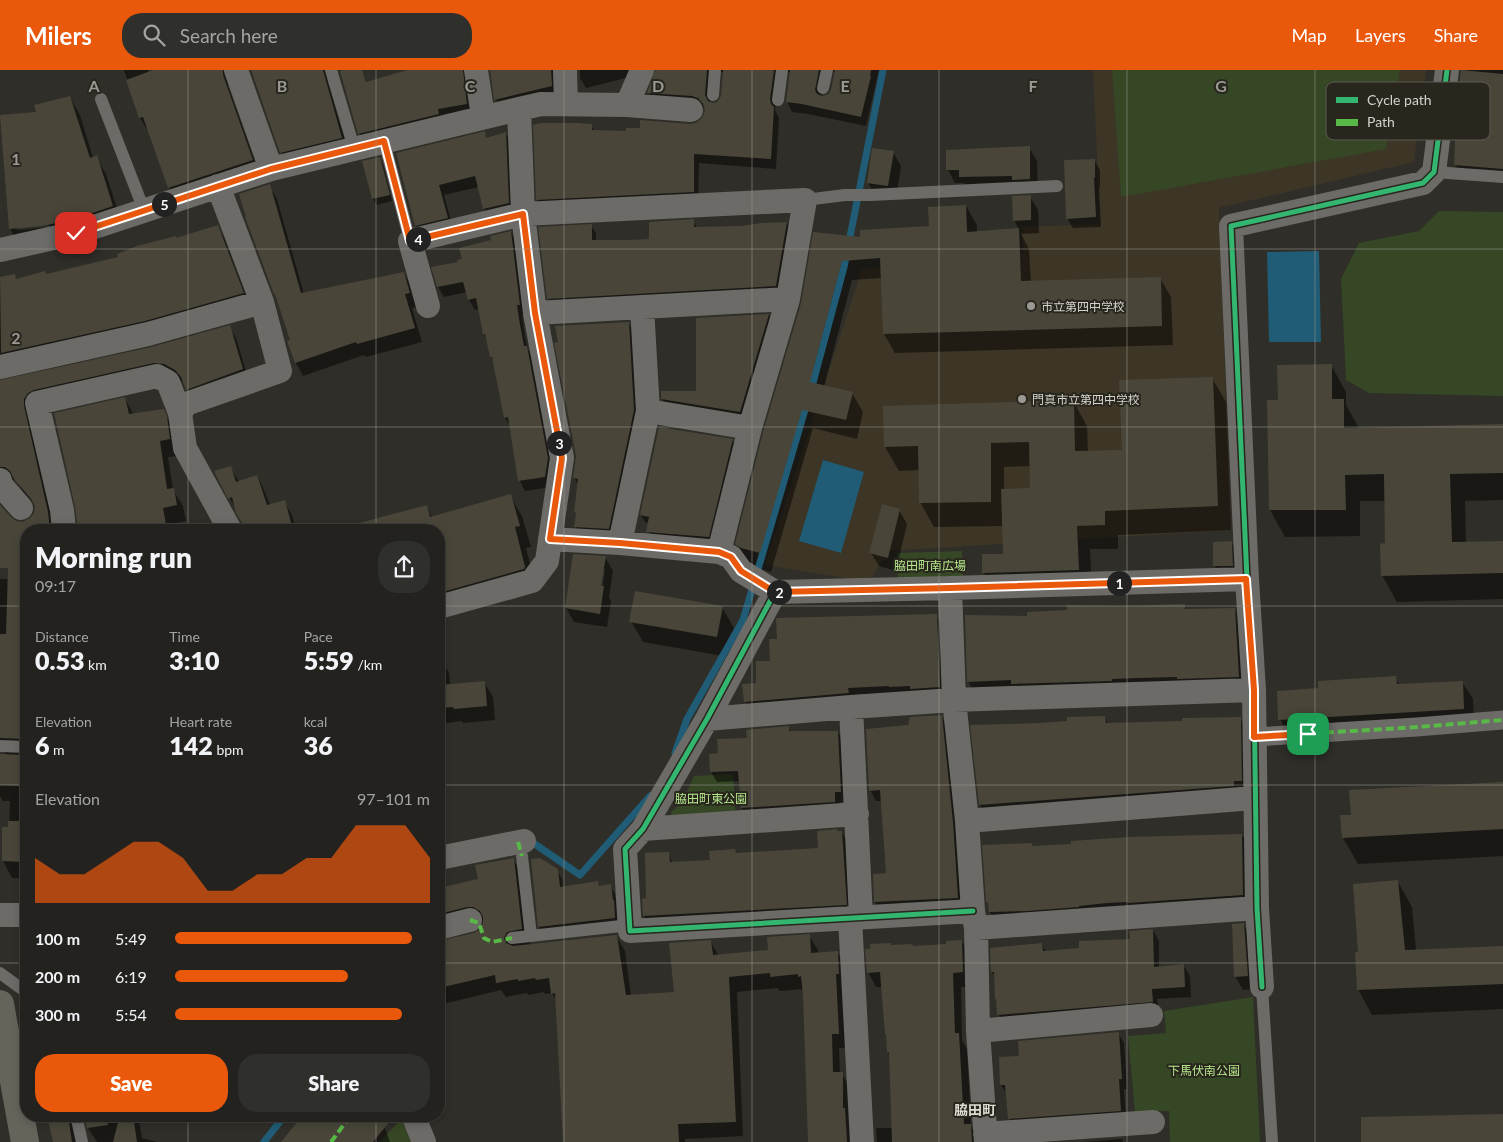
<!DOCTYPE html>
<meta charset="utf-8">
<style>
body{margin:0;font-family:Lato,"Noto Sans JP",sans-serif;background:#2f2f2c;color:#f1f3f6;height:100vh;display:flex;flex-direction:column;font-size:19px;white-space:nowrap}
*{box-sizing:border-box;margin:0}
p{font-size:16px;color:#a3a4a4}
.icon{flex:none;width:28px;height:28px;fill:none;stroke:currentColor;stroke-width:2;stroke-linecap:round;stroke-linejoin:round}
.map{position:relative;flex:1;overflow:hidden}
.side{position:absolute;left:20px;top:454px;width:425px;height:598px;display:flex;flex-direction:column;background:#23221f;border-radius:20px;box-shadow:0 2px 8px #0003,0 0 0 1px #403f3d}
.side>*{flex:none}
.pin{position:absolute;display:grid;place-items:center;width:42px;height:42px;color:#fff;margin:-21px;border-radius:10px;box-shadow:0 2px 8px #0006}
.km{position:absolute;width:25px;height:25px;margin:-12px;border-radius:50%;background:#222;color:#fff;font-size:14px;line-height:25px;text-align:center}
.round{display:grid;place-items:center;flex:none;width:52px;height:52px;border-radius:20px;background:#2f2f2c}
.summary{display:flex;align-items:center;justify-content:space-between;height:85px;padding:0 15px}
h1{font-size:28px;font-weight:800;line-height:38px}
.metrics{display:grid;grid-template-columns:repeat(3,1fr);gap:8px;height:85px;padding:5px 15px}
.metrics div{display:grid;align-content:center}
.metrics b{font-size:25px;font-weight:800}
.metrics small{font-size:14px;font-weight:400}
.metrics p{font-size:14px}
.chart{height:140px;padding:10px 15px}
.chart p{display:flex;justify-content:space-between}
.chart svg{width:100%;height:90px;margin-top:5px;fill:#ea580c;opacity:.7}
.action{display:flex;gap:10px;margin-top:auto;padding:10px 15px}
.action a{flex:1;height:58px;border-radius:20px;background:#ea580c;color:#fff;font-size:20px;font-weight:800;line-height:58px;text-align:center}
.action a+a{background:#2f2f2c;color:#f1f3f6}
ul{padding:0 15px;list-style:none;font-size:16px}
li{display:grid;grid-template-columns:80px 60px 1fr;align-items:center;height:38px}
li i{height:12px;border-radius:6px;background:#ea580c}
header{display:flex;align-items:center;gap:30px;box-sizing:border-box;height:70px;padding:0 25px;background:#ea580c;color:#fff}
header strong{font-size:24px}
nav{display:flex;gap:28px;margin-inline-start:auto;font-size:18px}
.search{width:350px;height:45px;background:#2f2f2c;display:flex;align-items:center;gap:12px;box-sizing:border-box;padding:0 18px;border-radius:20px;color:#a3a4a4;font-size:19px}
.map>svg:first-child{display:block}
</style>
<header>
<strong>Milers</strong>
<div class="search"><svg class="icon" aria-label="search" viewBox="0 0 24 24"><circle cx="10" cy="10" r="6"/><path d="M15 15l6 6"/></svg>Search here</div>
<nav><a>Map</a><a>Layers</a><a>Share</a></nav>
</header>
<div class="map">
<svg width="1503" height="1072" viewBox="0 0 1503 1072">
<rect width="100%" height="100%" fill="#2f2e29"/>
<!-- education -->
<path fill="#3d3526" d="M1093,0H1426L1414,92L1219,138L1231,460L889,481L869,512L765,495L862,199L1024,184L1021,157L1100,154Z"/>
<!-- green -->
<path fill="#354724" d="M1112,0H1400L1386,79L1121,127Z
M1439,141L1503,142V326L1369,323L1346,310L1341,209L1359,173L1419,161Z
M962,481L963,507L898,509L897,483Z
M733,704L736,750L672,754L671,742L683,731L694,706Z
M1253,927L1260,1072H1170L1169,1041L1135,1042L1128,966L1166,963L1164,941Z
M401,1049L411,1072H380Z"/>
<!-- water -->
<path fill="#205c75" d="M1319,181L1321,272H1269L1267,182Z
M823,390L864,402L841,483L799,471Z"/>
<!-- shadow -->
<path fill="#0007" fill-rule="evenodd" d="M124,0H148L149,3L157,0H232L227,8L228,16L258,100L175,128L169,118L148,57L146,58L140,48Z
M252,0H326L328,13L347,77L287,92L281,82Z
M347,0H361L367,13L412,0H472V44L365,73L359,63Z
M491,0H561L557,25L501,39L496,29Z
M580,0H638L634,6L586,18L580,8Z
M657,0H879L866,56L808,44L792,42L787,32L790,2H785L779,9L775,40L779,48L776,99L699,93L698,131L543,139L537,129L591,56L595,61L627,62L690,55L697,54L703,49L706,41L705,38L698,36L654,32L649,23ZM836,1L832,20L830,25L821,26L824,8L827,4ZM718,2H724L721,30L718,33H710L713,6Z
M1467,0H1503V110L1462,107L1455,95Z
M70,28L80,45L93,88L96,87L106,104L122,154L20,176L10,159L37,43ZM49,155V157L17,160V157Z
M484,63L487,69L506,64L511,74L514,143L490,149L484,139L479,117L444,125L453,158L422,165L416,155L397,84Z
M1029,77L1037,91L1038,123L968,120L964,113H955L948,100Z
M893,82L901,96L896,129L876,126L868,113Z
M379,88L383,95L392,131L377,135L373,129L363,92Z
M1094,90L1100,100V118H1099L1101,157L1073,158L1067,148Z
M269,115L277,129L304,224L404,204L412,217L417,237L412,238L422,272L366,287L364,285L303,306L296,293Z
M1030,127L1038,140L1039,163L1021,164L1029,179L1031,212L1160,208L1171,227L1173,275L895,283L884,264L882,208L852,210L824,317L852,323L863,342L857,369L813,358L771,502L753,497L748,493L737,474L802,233L862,169L930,157L966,136L977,155V162L1019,160L1014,150Z
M693,151L697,158L742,157L787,153L791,161L780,223L553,236L548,228L591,156L596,163V171L651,170Z
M218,157L224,168L249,234L0,297V209L15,206L17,210L46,206L120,188Z
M511,162L516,172L525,245H522L525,266L528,280L532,287L553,399L551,417L525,421L520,411L511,357L505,348L494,292L491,287L488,271L484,264L479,239L475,240L469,230L467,222L444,227L438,217L433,198L459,193L492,171Z
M769,245L773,253L745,350L667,337L662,329L698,322Z
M628,253L634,262L639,350L614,467L581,466L575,456L579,415L574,408Z
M229,257L236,268L249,311L193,330L183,312L171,305L41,331L55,460H26V492L0,496V437L16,452L23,453L31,449L35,442L36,436L22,420L17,411L11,408L0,409V311L151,279Z
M1331,295L1346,322V335L1359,358L1503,355V430L1465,431L1466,473L1503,472V529L1397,532L1382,505L1386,475V431H1360V466L1285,467L1270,440L1279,331Z
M1212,308L1226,332L1231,460L1118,465V479H1090L1092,524L998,527L984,503L1004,485L1003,456L934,457L920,432V400L899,401L885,377L1073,331L1087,356L1088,382H1123ZM1031,396V419L1004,420V397Z
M125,329L134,345L163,340L172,356L178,386L168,387L173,420L183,436L186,451L171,454L172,460H79Z
M732,370L736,377L712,474L652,468L648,461L649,453L645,452L641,445Z
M230,397L239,412L257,406L264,420L270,435L284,432L292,445L296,460H245L237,441L215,402Z
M510,426L522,446L531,477L526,478L536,518L447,544L439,550V460H352L351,455L426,436L432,447Z
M899,440L907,454L896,501L879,496L871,483Z
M1231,472L1239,486L1240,509L1222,510L1215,496Z
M605,487L613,501L609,527L611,531L607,557L574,552L566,538ZM602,499H605L602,522H599Z
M0,509H26V808H12L3,791V758H9L10,731H3L0,726V684L6,685L0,674Z
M1184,536L1187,540L1234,539L1239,548L1244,615L973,620L968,611L1028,547Z
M722,537L734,558L729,587L643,572L631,551Z
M936,546L942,555L945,627L751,642L745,632L772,592Z
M439,589H441L449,603L450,615L484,612L493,627L495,650L463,653L462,651L439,654Z
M1395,608L1400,615L1462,612L1473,629L1474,656L1290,667L1280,649L1320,620Z
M941,646L947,657L964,839L881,843L875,832L874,805L887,804L882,731H876L870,720L909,656Z
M1105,648L1109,655L1183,652L1240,648L1246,658L1247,721L986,745L980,735Z
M788,657L791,662H838L843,672L846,732H840V742L748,748L742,738L740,711L717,712L711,702L719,685L748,669Z
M1503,713V786L1358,794L1343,768L1342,746H1352Z
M837,762H842L846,771L851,843L649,855L644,846L643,830L647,829L668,783L673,794L711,792L735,781L737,784L819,780Z
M1242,765L1248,775V836L996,852L990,842V835L987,831L1031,774L1033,777Z
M513,789L522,804L530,875L616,866L625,881L631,926L676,923L710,871L719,886L769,881L809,866L818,880V884L837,882L846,897L847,978H839L840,1003H842L850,1018L854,1072H809L804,919L780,921L778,918L737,922L743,1066L685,1069V1072H564L556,930L552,923L545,924L544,922L528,925L527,923L506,927L501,920L439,935V873L474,864L480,861L484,852L475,851L439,862V819L479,810Z
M557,800L562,809L563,817L598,813L600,817L610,815L615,824L620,857L544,865L539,857Z
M1398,812L1412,837L1416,880L1503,877V939L1372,945L1358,919L1360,883Z
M1243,854L1251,868L1255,919L1243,920L1235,906Z
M1153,860L1159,871V897L1184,896L1190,906L1191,927L1157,929L1159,942L1005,956L999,945L995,907L992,902L1042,875L1046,882L1080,879L1131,871Z
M962,871L970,886L971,917H961L962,970L967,979L971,1056L979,1072H877L876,1058H893L890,985L888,982L883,917H876L868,902L891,876L913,877L947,875Z
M1118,963L1124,973L1127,1019H1124L1126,1050L1015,1058L1009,1048L1007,1024L1001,1015L1020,987Z
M49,1045H138L142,1068L157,1072H97L88,1058L87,1053H83L78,1072H54Z
M302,1045H380L390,1072H283L303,1047Z
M1122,1069L1123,1072H1083Z"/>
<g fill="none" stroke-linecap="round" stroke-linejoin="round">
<!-- stream -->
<path stroke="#205c75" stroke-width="7" d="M811,320L844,197L883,0
M675,683L687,649L743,550L807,333
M529,770L580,805L650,726
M264,1072L285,1045"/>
</g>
<!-- building -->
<path fill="#494639" d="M153,0H223V5L253,90L168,118L143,47L139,48L126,10Z
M251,0H323L342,68L280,83Z
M343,0H362L366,12L407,0H463L467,34L438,39L439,44L358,64L340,1Z
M490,0H551L552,16L494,30Z
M655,0H707L705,25L708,31L713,33L717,32L721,26L723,0H774L770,29L771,34L774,37L771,89L694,84V122L536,130L533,55L541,53H577L592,54V60L626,61V58H640V50L690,54L696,53L702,48L705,41L703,34L698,28L692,26L647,23Z
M790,0H819L815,20L817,24L822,26L829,24L831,20L835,0H871L870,6H871L861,47L802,34L786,32Z
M1461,0L1503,4V99L1454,95L1457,29Z
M70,26L90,88L97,85L113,136L72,150L42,156L9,159L0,45L36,42L34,35Z
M485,61L486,68L506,62L509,133L483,139L475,106L439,115L448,148L415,156L396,83Z
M1030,76V109L1012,110V106L959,107V100H946V80Z
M872,78L894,81L888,116L867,113Z
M380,87L390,125L372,129L362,91Z
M1095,89V108H1094L1096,147L1066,149L1064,90Z
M270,114L301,223L404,202L410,223L405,224L415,258L357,274L356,272L295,293L287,271L290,270L275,224H274L245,147H246L239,124Z
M1031,125V150L1013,151L1012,126Z
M966,135L967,162L1019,158L1021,211L1161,207L1162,256L883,264L880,188L842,191L810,312L853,322L846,350L802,340L760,483L741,478L735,474L763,362L801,233L813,162L860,167V160L929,156L928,137Z
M694,149V157L742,156L762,153L787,152L776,216L547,229L538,157L592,154V170H630L649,169V152Z
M218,155L244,223L145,251L1,283L0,207L15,204L16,209L45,201L46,204L118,187L117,184L137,176L176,166V168Z
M511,161L520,235H517L520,255L524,276H527L548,388L545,407L518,411L508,347L504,348L492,287H490L485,264H483L476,228L468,230L463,212L437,217L431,197L458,192L457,190L462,189L459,178L491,170L490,166Z
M769,244L740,342L661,329V321H696V248Z
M629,252L634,340L609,459L574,457L576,443L574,442L578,409L573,408L576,386L554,273L558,272L555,256Z
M230,255L243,299L186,320L181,307L175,300L164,294L154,293L34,320L28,323L24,329V336L48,442L50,460H26V669L0,668V564H6L8,498H0V435L11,447L16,451L23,452L30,448L34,443L35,436L31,429L14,409L10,401L5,397H0V310L151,277Z
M1332,294V329H1344V358L1503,354V403L1450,404L1452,472L1503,471V503L1381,506L1380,474L1385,473L1384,404L1345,405L1346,440H1269L1267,330H1278L1277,295Z
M1213,307L1218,436L1105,441V455L1077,456L1079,500L982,503V484H1003L1001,419L1030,418L1029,372L991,373V432L919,433L918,376L884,377L883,336L1074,330L1075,381L1122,380L1119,310Z
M125,327L129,344L164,339L167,346L170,369L160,371L167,419L174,418L177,435L163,438L167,460H78L75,437L54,343Z
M659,357L733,369L709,467L646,462L649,447L640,445Z
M231,396L236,412L257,405L267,435L285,430L293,460H244L242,453L236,443L232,427L228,429L214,401Z
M511,424L520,456L515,457L525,497L524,499L439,523V460H356L355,454L427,435L430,447Z
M882,434L900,439L888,488L869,483Z
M1232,471L1233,496H1213V472Z
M573,484L606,486L601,516H604L600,544L565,538Z
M635,521L723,536L717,567L629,552Z
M1185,534V539L1235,538L1239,607L1177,609V607L1139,608L1112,609V611L1011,614V610L967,612L965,545L1027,546V542L1067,540V535L1119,536Z
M937,544L940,617L910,619V616L889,617V616L848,618L849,623L744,632L742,614L756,613V591H770L769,569H777L776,548Z
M1396,606L1397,614L1463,611L1464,639L1278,650L1277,621L1318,618V611Z
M485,611L487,636L454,639L453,637L439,638V615Z
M942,645L953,752L958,828L874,832L873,804L886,803L880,720L869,721L866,659L908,655L910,647Z
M1105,646L1106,653L1182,651V648L1241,647L1242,711H1234V716L979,735L970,655L1040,653L1067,651V647Z
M789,656V661H838L841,722H835V732L741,738L738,701L710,702L709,684L718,683L717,669L747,668L746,660Z
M0,684L26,685V716L0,715Z
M1503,712V759L1342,768L1340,745H1351L1349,720Z
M8,751H26V792L2,791V757H8Z
M837,759V761H842L847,835L643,846L642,829L646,828L645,783L669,782L670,792L710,790L709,781L735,779L736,783L818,778L817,761Z
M1242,764L1243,825L1128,833V832L1107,833L1079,836V837L1027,841L989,842L988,832H986L982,775L1032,773V776L1071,774V771L1129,767Z
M514,788L522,859L507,862L504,868L506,873L513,876L617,865L626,925L674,922L669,873L711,870L713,885L768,880L767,867L810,864L811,883L838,881L839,904H836L839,964H832L833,1002H843V1038H845L847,1072H808L803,925L801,906L798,907V904L770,907V903L729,907L736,1052L678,1054L679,1072H563L555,923L551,924L549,908L536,910L535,908L518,911V909L496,913L495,905L439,918V871L474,863L479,860L483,854V847L480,841L473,837H467L439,844V818L478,809L475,795Z
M540,788L558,799L560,817L598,811L599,816L611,814L613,830H614L615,848L538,857L531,789Z
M1398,810L1405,880L1503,876V914L1357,920L1355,882H1358L1353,814Z
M1244,853L1248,906L1234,907L1232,854Z
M1153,859L1154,897L1184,894L1185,917L1152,919L1153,932L997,945L996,929H995L994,902H991L990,878L1042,873L1043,881L1079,878V871L1130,869L1129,861Z
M962,870L963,902L953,903L955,963H959L964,1054H971L972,1072H892L889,982H887L886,964H885L880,902L867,903L865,879H870V874L891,873V875L912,874L913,876L946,874V871Z
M1119,962L1122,1009H1119L1121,1041L1008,1049L1005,1015H1000L999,987L1019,986L1018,971Z
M1503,1044V1072H1361V1047Z
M47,1045H68L72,1072H53Z
M84,1045H107L108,1055L87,1058Z
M120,1045H133L137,1072H113Z
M303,1045H395L373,1072H281Z"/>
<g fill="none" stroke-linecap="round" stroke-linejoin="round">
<!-- service -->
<path stroke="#6c6b67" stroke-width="12" d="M331,0L354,78
M823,18L827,0
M713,25L715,0
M101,29L144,140
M778,30L782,0
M384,71L410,171
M1434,102L1503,107
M805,130L845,125H870L1057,116
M0,676L26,677
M522,786L531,866
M512,868L630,855
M0,903L26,922
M1262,917L1272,1072
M76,1045L82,1072"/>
<!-- pedestrian -->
<path stroke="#6c6b67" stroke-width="19" d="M1254,667L1417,657L1503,650"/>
<!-- minor -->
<path stroke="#6c6b67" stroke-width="24" d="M236,0L271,99
M476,0L483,47
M565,0L566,34
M627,35L691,40
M519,39L523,144L535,243
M218,116L262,232L280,301L186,334L180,343L185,378L230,460
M0,180L76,163L271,99L519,39L541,34L627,35L642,0
M428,236L410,171L523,144L805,130L788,229L750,358L719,482
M0,297L148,264L262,232
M648,341L750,358
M0,410L1,415L21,438
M64,460L62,440L37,333L157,306L168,312L180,343
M550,469L620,473L719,482L731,487L741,501L775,522
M620,473L648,341L642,237
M950,518L954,630L967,751L973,841L976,858L978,961L986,1072
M439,537L532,511L547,491L562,388L535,243L788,229
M851,637L861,848
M707,649L851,637L954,630L1254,620
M967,751L1254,728
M643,759L857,744
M439,788L524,771
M973,841L630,861L625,779L643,759L707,649L775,522L950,518L1247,509
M0,845H26
M850,848L862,1072
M439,858L470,850
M976,858L1257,838
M1262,917L1257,838L1254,620L1247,509L1231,156L1423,113L1434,102L1447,0
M978,961L1151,945
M413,1045L424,1072
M985,1064L1153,1052"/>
<!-- primary -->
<path stroke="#65645b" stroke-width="28" d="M0,934L25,1072"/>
<!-- quiet -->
<path stroke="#58b947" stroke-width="4" stroke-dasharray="8 4" stroke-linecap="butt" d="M1254,667L1417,657L1503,650
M518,772L522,786
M470,850L479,853L484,868L492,872L512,868
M331,1072L351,1045"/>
<defs>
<path id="cycleway" d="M973,841L630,861L625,779L643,759L707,649L775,522L950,518L1247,509
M1262,917L1257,838L1254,620L1247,509L1231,156L1423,113L1434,102L1447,0"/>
</defs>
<!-- cycleway casing -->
<use href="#cycleway" stroke="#28261d" stroke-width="8"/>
<!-- cycleway -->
<use href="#cycleway" stroke="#33b770" stroke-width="5"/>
</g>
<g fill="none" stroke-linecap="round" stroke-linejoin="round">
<defs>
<path id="route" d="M76,163L271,99L384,71L410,171L523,144L535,243L562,388L550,469L620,473L719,482L731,487L741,501L775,522L950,518L1246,509L1254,620V667L1308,664"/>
</defs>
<!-- route casing -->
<use href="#route" stroke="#fff" stroke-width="10"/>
<!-- route -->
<use href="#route" stroke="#ea580c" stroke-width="6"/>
</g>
<!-- grid -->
<path fill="none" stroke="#9a9993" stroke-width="1" stroke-opacity="0.55" d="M188,0V460M376,0V460M564,0V1072M752,0V1072M939,0V1072M1127,0V1072M1315,0V1072M0,179H1503M0,357H1503M0,536H26M439,536H1503M0,715H26M439,715H1503M0,893H26M439,893H1503M188,1045V1072M376,1045V1072"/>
<!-- markers -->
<g fill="#9a9993" stroke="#28261d" stroke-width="2">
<circle cx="1031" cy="236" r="5"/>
<circle cx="1022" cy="329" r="5"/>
</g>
<g text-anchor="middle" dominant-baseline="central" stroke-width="4" stroke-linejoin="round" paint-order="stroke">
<!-- poi labels -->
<g font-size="12" fill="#d3d2cc" stroke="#28261d" text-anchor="start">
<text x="1041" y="236">市立第四中学校</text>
<text x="1032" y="329">門真市立第四中学校</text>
</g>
<!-- park labels -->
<g font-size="12" fill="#b6e78c" stroke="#28261d">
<text x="930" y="495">脇田町南広場</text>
<text x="711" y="728">脇田町東公園</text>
<text x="1204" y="1000">下馬伏南公園</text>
</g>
<!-- neighbourhood labels -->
<g font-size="14" font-weight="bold" fill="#dfddd1" stroke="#28261d">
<text x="975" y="1039">脇田町</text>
</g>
</g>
<!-- legend -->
<rect x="1326" y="12" width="164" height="58" rx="8" fill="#28261d" stroke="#5b5a52" stroke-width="1"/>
<rect x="1336" y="27" width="22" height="6" fill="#33b770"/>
<rect x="1336" y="49" width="22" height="7" fill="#58b947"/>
<g font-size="14" fill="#d3d2cc">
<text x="1367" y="35">Cycle path</text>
<text x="1367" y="57">Path</text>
</g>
<g font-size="16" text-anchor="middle" font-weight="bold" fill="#9a9993" stroke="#28261d" stroke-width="4" stroke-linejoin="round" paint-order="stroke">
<text x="94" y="22">A</text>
<text x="282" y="22">B</text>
<text x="470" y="22">C</text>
<text x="658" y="22">D</text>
<text x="845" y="22">E</text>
<text x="1033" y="22">F</text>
<text x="1221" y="22">G</text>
<text x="16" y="95">1</text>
<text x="16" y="274">2</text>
</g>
</svg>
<div class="pin" style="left:1308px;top:664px;background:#1e9e55"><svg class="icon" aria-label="arrive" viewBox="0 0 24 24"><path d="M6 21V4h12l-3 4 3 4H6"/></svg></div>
<div class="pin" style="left:76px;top:163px;background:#d93025"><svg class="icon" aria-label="check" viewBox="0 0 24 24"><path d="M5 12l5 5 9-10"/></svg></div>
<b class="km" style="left:1119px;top:513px">1</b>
<b class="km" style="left:779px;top:522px">2</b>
<b class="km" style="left:559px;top:373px">3</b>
<b class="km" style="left:418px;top:169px">4</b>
<b class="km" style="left:164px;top:134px">5</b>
<section class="side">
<div class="summary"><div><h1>Morning run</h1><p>09:17</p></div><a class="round"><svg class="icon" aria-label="share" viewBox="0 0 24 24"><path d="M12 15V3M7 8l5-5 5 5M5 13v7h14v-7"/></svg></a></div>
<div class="metrics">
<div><p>Distance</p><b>0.53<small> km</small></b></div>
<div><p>Time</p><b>3:10</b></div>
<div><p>Pace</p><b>5:59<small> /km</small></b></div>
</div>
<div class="metrics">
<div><p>Elevation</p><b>6<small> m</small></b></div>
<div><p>Heart rate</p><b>142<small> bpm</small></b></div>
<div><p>kcal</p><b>36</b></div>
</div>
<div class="chart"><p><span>Elevation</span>97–101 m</p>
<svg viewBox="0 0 160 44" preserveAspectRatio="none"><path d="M0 44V22L10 30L20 30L30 22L40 14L50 14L60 22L70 38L80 38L90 30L100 30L110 22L120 22L130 6L140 6L150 6L160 22V44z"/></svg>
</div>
<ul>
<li><b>100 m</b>5:49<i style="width:93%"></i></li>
<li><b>200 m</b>6:19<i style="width:68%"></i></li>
<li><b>300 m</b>5:54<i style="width:89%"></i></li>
</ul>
<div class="action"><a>Save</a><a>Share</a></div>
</section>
</div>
